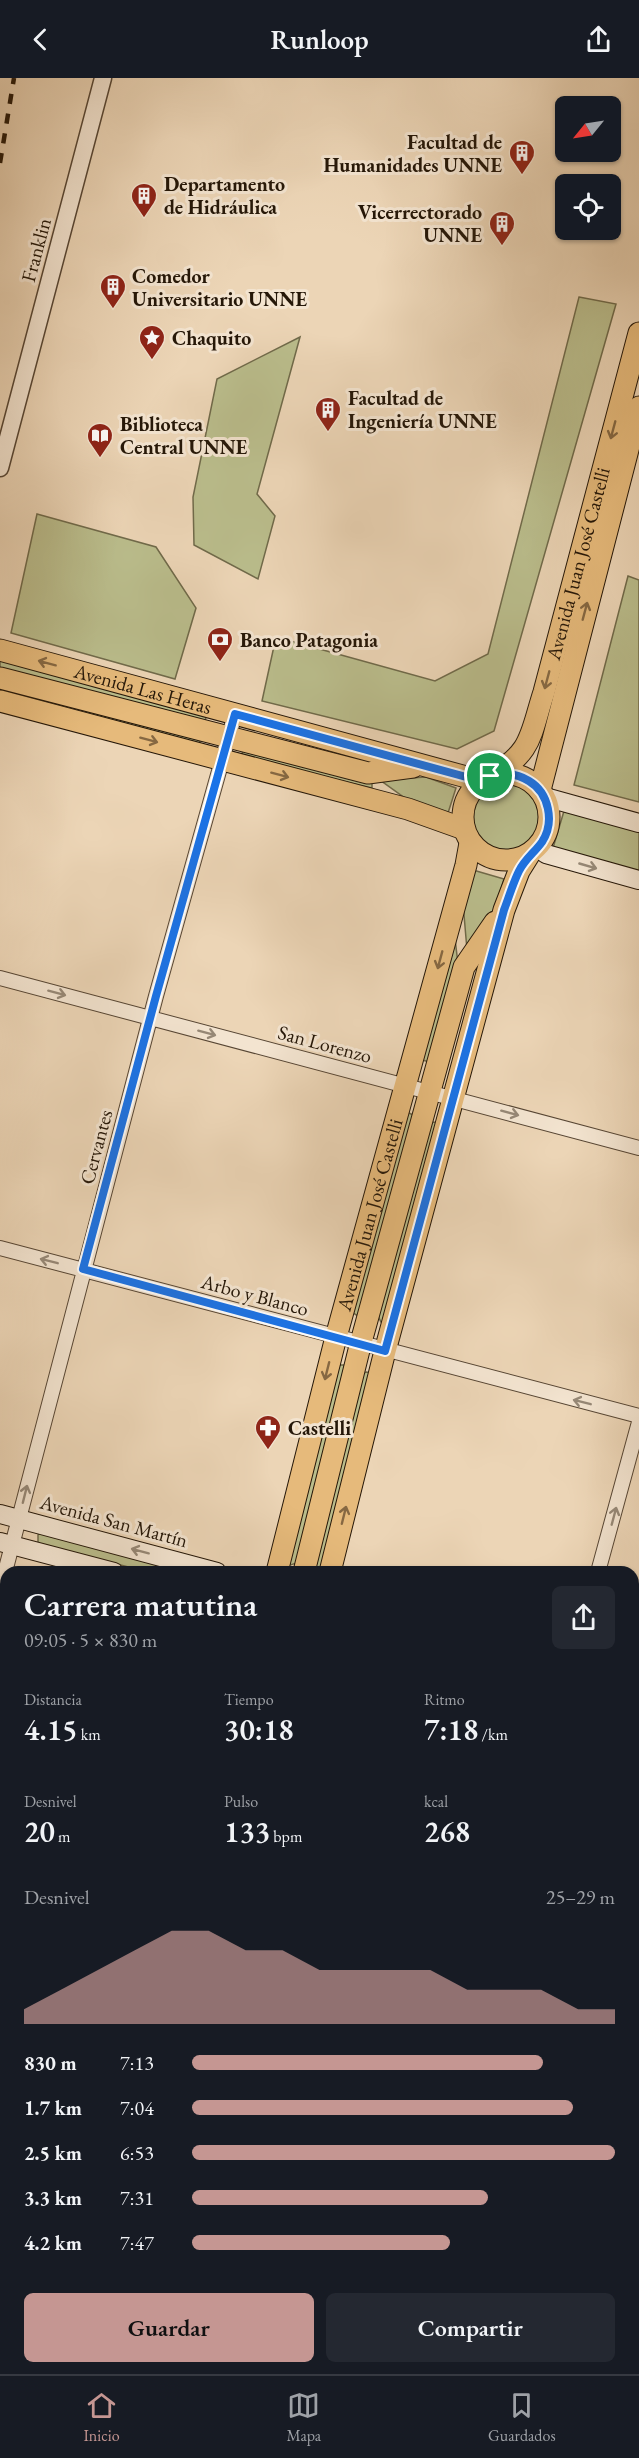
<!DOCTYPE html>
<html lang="es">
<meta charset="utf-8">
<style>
body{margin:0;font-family:"EB Garamond",serif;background:#242831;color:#f1f3f6;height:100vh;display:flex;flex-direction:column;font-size:22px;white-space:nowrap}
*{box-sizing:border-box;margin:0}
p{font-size:20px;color:#9ea1a6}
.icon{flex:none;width:33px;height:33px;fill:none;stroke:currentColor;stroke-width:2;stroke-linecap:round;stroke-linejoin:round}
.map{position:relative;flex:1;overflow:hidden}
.sheet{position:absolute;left:0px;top:1488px;width:639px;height:808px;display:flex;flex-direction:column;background:#171b24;border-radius:18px 18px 0 0;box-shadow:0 2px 4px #0004}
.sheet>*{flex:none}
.needle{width:39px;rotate:240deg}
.tools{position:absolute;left:555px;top:18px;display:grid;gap:12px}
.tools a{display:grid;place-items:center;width:66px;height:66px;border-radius:9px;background:#171b24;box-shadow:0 2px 4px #0004;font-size:30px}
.pin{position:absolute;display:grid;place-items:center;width:51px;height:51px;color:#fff;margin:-26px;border:3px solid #fff;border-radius:50%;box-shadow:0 2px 6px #0007}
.round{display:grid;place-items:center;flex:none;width:63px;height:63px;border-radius:9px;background:#242831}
.overview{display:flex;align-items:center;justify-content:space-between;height:102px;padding:0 24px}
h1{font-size:33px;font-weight:600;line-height:45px}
.figures{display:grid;grid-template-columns:repeat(3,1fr);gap:9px;height:102px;padding:6px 24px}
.figures div{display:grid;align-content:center}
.figures b{font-size:30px;font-weight:600}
.figures small{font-size:16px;font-weight:400}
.figures p{font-size:16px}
.chart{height:168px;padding:12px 24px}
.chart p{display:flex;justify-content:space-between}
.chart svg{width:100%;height:108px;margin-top:6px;fill:#c59692;opacity:.7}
.primary-button{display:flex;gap:12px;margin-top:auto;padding:12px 24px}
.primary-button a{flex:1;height:69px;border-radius:9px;background:#c59692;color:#111;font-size:24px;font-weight:600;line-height:69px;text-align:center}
.primary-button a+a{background:#242831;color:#f1f3f6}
ul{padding:0 24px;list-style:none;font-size:20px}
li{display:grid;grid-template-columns:96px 72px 1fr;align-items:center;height:45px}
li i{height:15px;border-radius:8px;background:#c59692}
header{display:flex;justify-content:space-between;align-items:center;height:78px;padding:0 24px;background:#171b24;font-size:27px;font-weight:600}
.tab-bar{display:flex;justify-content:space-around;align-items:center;height:84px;border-top:2px solid #363941;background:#171b24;font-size:16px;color:#9ea1a6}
.tab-bar a{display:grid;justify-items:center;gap:3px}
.tab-bar .selected{color:#c59692}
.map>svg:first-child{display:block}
</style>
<header><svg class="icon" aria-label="back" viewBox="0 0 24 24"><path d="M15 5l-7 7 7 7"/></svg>Runloop<svg class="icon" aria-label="share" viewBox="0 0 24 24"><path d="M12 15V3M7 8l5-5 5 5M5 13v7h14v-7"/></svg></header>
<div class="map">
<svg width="639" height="2296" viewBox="0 0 639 2296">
<rect width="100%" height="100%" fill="#ecd5b6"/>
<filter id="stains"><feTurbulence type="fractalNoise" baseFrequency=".00333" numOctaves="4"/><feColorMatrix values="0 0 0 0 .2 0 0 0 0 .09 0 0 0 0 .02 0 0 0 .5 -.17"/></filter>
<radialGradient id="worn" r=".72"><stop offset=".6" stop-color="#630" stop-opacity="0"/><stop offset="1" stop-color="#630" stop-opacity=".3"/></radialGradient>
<!-- green -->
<path fill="#babd8c" stroke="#706a4a" stroke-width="1.5" d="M579,219L616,226L494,653L457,671L262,623L276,559L435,603L488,576Z
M300,259L257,416L275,438L258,501L194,467L193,419L217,301Z
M37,436L156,469L196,530L175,601L11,555Z
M628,498L639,502V724L574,707Z
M0,582L206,637L205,647L0,592Z
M0,606L202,657L199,666L0,616Z
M244,669L372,703V710L241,679Z
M426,699L456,710L448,735L412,725L380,702Z
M468 739a38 38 0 1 1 76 0a38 38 0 1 1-76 0Z
M564,733L639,753V794L553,770Z
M473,792L504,801L494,834L467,872L463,825Z
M454,852L458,886L430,984L418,981Z
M407,1034L413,1037L358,1238L353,1235Z
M433,1044L438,1045L385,1245L381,1244L378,1238L429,1046Z
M341,1287H347L297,1485L287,1488L336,1289Z
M366,1294L372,1295L323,1494H313L362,1296Z
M41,1455L194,1494H148L38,1466V1457Z"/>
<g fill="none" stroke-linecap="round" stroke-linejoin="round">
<defs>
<path id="minor" d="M0,900L639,1070
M0,1170L639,1338
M598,1494L639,1344
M0,1513L156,918L235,636
M0,1725L6,1727
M633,1898L639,1900
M0,1996L6,1998
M633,2168L639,2169
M0,2266L6,2267
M386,2296L387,2290"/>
<path id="tertiary" d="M0,390L103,0"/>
<path id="secondary" d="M545,719L639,745
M538,770L546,776L639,802
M0,1436L217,1494
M0,1464L114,1494
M633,1604L639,1606
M633,1633L639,1635"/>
<g id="primary">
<path id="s1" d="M0,572L481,703"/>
<path d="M0,600L368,695L413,689"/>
<path d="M0,623L408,731L464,751"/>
<circle cx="506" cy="739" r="43"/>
<path id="s2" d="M490,698C533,675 530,657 544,614L639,255"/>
<path d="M540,712L639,329"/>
<path id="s3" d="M277,1494L336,1259L466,787L470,765"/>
<path d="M304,1494L361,1264L464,889L495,844"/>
<path d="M330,1494L385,1273L504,832L519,793L529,777"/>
<path d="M62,2296L64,2290"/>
<path d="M91,2296L93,2290"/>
<path d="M119,2296L120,2290"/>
</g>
</defs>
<!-- minor casing -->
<use href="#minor" stroke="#574634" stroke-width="16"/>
<!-- tertiary casing -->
<use href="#tertiary" stroke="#574634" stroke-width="19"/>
<!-- secondary casing -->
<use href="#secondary" stroke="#251708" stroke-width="20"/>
<!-- primary casing -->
<use href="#primary" stroke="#251708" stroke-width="23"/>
<!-- minor -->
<use href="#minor" stroke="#f3e4d0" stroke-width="14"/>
<!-- tertiary -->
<use href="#tertiary" stroke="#f3e4d0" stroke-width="16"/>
<!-- secondary -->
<use href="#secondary" stroke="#f3e4d0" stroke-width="18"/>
<!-- primary -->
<use href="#primary" stroke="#e6ba7b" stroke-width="21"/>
<!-- rail -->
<path stroke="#251708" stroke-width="4.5" stroke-dasharray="10 10" stroke-linecap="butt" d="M0,85L14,0"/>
</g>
<!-- one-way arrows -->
<defs><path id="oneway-shaft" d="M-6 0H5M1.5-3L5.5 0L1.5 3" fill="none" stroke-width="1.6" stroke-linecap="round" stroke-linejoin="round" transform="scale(1.5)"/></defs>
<g stroke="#866842">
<use href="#oneway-shaft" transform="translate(613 352) rotate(105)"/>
<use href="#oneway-shaft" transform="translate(585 533) rotate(-75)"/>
<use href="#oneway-shaft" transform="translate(47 585) rotate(-165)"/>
<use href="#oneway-shaft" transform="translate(547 602) rotate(105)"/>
<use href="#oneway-shaft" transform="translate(149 662) rotate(15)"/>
<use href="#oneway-shaft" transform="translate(280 697) rotate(15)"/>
<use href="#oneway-shaft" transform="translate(440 882) rotate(105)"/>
<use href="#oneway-shaft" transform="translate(327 1293) rotate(104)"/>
<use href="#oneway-shaft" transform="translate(344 1437) rotate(-76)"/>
</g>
<g stroke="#968876">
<use href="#oneway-shaft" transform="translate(588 788) rotate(16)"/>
<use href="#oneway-shaft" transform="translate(57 915) rotate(15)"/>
<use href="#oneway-shaft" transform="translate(207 955) rotate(15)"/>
<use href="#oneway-shaft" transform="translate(510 1035) rotate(15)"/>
<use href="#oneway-shaft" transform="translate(49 1183) rotate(-166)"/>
<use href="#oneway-shaft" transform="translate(582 1324) rotate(-166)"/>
<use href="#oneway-shaft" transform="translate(25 1416) rotate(-76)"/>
<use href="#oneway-shaft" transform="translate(614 1438) rotate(-75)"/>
<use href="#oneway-shaft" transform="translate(140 1473) rotate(-165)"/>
</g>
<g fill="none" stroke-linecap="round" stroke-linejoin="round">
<defs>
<path id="route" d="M235,636L481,703C496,695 513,693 529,703C549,715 555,744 542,764C535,774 525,781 519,793C513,805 509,819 504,832L385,1273L83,1191L156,918Z"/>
</defs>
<!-- route casing -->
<use href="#route" stroke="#fff" stroke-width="12"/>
<!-- route -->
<use href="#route" stroke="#1a73e8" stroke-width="8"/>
</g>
<!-- icons -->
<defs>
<symbol id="building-pin" viewBox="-11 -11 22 30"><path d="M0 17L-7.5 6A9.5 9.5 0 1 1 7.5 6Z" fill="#8f2418" stroke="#f3e4d0"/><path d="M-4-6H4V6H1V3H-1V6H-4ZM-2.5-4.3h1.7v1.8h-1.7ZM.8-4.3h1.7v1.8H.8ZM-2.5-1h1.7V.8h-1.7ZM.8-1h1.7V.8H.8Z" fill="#fff"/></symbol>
<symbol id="sight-pin" viewBox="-11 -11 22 30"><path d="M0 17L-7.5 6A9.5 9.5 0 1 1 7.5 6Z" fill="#8f2418" stroke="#f3e4d0"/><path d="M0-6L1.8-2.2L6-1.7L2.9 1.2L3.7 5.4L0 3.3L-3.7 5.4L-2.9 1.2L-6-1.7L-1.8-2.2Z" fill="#fff"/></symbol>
<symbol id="library-pin" viewBox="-11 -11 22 30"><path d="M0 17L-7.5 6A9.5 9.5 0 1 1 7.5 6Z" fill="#8f2418" stroke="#f3e4d0"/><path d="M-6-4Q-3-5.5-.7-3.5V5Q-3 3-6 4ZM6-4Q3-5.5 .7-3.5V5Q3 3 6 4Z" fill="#fff"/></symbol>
<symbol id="bank-pin" viewBox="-11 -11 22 30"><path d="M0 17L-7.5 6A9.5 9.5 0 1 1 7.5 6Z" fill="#8f2418" stroke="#f3e4d0"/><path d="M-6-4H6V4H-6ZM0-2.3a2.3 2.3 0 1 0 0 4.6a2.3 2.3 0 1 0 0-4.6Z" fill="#fff"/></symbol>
<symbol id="pharmacy-pin" viewBox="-11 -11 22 30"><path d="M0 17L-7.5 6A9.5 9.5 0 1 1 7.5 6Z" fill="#8f2418" stroke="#f3e4d0"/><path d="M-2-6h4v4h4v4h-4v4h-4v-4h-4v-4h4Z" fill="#fff"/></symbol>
</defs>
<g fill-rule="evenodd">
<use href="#building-pin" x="507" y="60" width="30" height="40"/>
<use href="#building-pin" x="129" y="103" width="30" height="40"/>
<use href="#building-pin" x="487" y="131" width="30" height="40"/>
<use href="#building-pin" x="98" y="194" width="30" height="40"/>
<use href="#sight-pin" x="137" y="245" width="30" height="40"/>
<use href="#building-pin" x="313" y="317" width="30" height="40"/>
<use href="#library-pin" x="85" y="343" width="30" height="40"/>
<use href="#bank-pin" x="205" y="547" width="30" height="40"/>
<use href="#pharmacy-pin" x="253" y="1335" width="30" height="40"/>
</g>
<g text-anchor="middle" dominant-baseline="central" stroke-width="6" stroke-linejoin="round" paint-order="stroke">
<!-- poi labels -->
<g font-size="20" font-weight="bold" fill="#251708" stroke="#f3e4d0" text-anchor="start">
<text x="502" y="64" text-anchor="end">Facultad de<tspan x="502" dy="23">Humanidades UNNE</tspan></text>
<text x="164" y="106">Departamento<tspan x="164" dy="23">de Hidráulica</tspan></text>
<text x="482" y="134" text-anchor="end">Vicerrectorado<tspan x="482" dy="23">UNNE</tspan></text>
<text x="132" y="198">Comedor<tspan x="132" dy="23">Universitario UNNE</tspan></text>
<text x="172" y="260">Chaquito</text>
<text x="348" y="320">Facultad de<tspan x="348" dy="23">Ingeniería UNNE</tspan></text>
<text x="120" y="346">Biblioteca<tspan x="120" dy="23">Central UNNE</tspan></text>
<text x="240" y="562">Banco Patagonia</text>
<text x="288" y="1350">Castelli</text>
</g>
<!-- street labels -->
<g font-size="20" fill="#251708" stroke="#f3e4d0">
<text transform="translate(36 172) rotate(-75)">Franklin</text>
<text stroke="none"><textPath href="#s2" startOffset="237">Avenida Juan José Castelli</textPath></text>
<text stroke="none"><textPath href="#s1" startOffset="148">Avenida Las Heras</textPath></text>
<text transform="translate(325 966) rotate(15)">San Lorenzo</text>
<text transform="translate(96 1069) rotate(-75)">Cervantes</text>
<text stroke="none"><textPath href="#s3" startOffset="369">Avenida Juan José Castelli</textPath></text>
<text transform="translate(255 1217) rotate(15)">Arbo y Blanco</text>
<text transform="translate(114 1443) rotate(15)">Avenida San Martín</text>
</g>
</g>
<rect width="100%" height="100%" filter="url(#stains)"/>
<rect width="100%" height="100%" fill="url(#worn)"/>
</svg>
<div class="tools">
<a><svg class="needle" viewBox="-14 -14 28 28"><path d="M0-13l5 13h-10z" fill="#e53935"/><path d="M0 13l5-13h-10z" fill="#9ea1a6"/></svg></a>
<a><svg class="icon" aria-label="locate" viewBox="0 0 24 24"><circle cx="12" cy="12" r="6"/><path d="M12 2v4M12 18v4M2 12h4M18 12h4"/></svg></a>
</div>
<div class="pin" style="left:490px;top:698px;background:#1e9e55"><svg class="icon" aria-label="arrive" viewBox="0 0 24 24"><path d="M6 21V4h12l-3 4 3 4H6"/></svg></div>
<section class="sheet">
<div class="overview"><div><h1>Carrera matutina</h1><p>09:05 · 5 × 830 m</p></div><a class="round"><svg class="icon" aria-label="share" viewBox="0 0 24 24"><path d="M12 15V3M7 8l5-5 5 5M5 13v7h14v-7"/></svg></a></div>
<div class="figures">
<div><p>Distancia</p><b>4.15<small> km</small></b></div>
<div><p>Tiempo</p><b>30:18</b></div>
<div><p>Ritmo</p><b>7:18<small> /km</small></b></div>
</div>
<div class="figures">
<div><p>Desnivel</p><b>20<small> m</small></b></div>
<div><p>Pulso</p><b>133<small> bpm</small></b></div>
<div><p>kcal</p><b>268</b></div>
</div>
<div class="chart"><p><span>Desnivel</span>25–29 m</p>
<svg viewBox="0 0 160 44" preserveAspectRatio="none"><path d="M0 44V38L10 30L20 22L30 14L40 6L50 6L60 14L70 14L80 22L90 22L100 22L110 22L120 30L130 30L140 30L150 38L160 38V44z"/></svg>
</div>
<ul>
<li><b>830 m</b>7:13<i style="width:83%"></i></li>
<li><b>1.7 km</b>7:04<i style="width:90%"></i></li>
<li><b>2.5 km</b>6:53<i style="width:100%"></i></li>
<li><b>3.3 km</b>7:31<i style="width:70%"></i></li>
<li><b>4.2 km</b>7:47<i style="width:61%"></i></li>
</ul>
<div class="primary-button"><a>Guardar</a><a>Compartir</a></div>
</section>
</div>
<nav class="tab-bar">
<a class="selected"><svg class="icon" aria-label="home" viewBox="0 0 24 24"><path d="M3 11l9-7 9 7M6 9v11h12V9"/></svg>Inicio</a>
<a><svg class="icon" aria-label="map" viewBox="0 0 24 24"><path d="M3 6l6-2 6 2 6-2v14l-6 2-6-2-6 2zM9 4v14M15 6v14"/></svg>Mapa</a>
<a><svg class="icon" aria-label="saved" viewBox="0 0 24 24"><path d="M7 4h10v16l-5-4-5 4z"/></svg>Guardados</a>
</nav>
